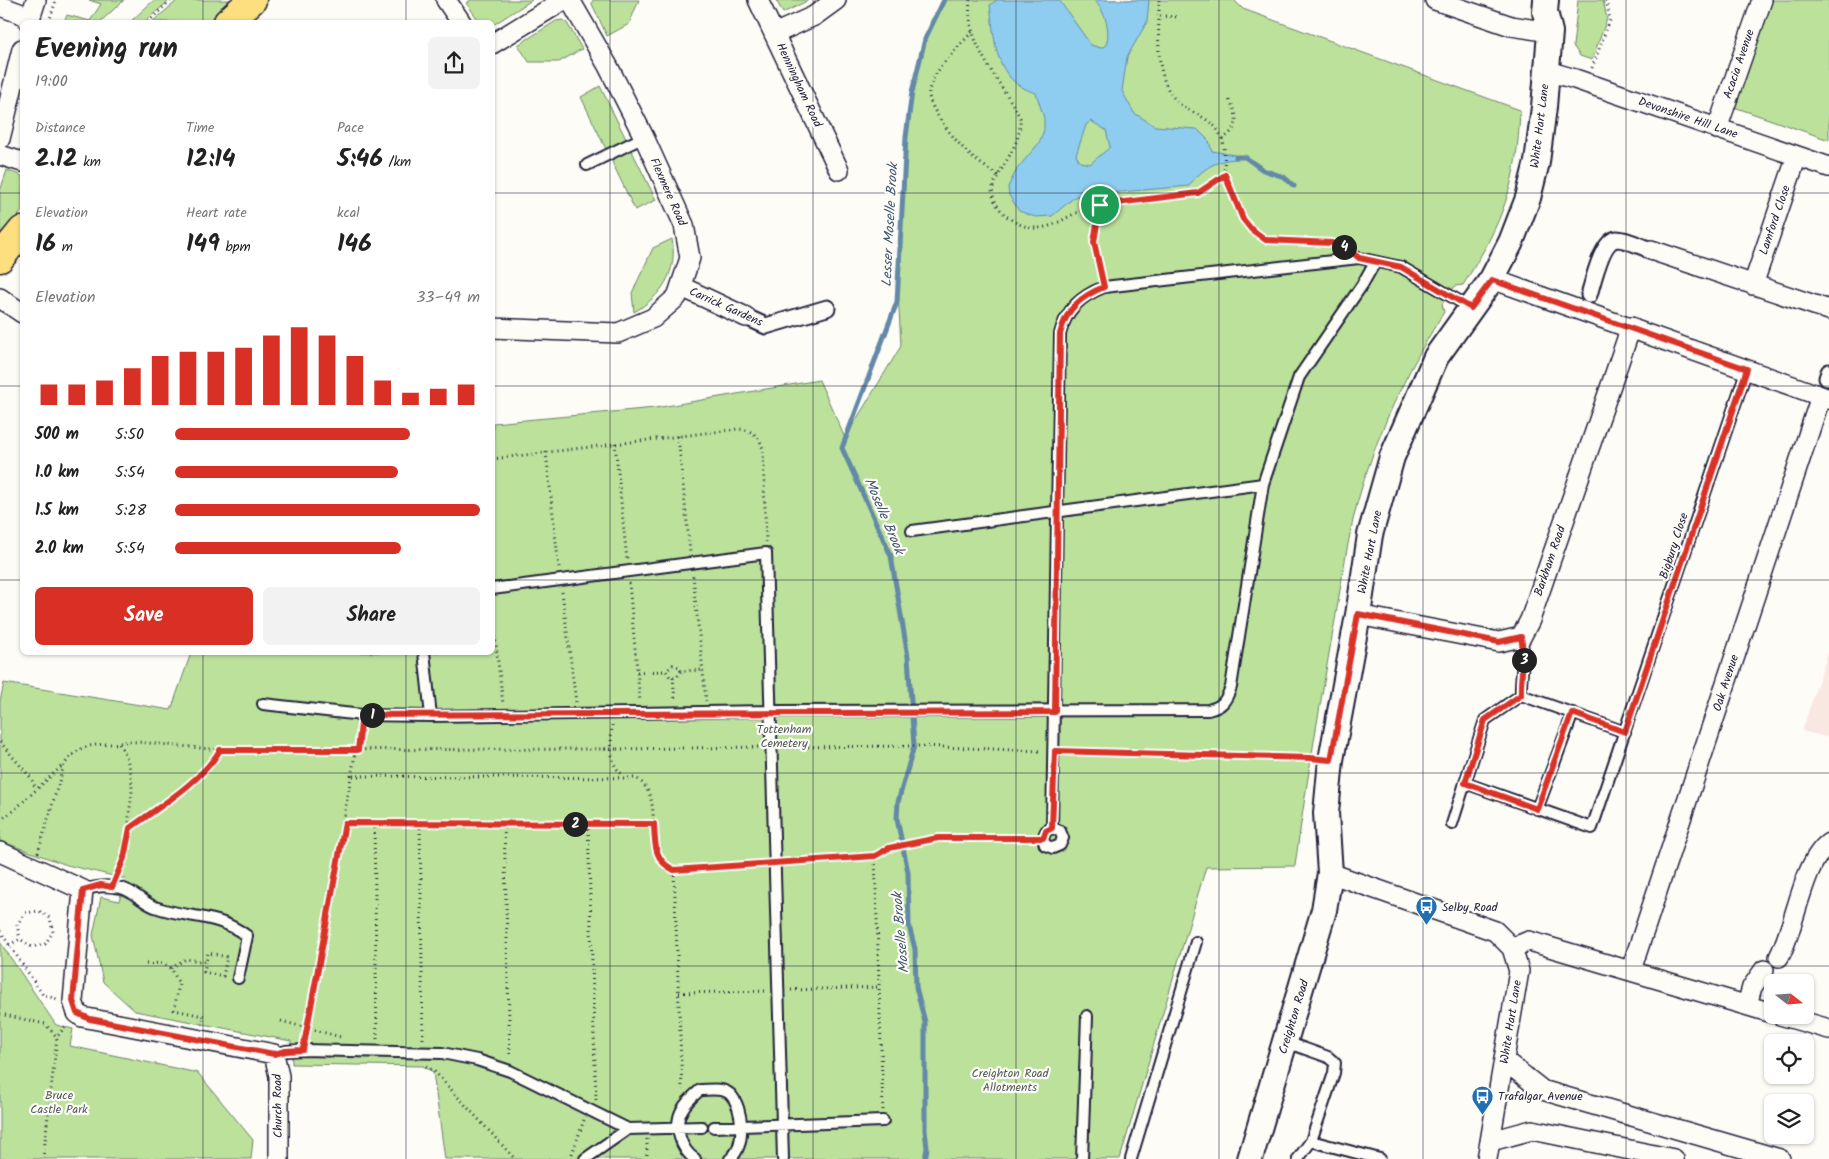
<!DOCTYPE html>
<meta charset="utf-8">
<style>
body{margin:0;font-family:Kalam,sans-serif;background:#f2f2f2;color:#222;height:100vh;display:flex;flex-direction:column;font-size:19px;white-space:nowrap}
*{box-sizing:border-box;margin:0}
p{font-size:16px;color:#767676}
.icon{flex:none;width:28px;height:28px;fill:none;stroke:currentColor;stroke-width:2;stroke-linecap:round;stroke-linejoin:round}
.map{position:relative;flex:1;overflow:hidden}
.side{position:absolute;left:20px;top:20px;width:475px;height:635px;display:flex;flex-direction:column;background:#fff;border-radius:8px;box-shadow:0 1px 4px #0004}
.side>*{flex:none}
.needle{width:32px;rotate:107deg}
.controls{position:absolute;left:1764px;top:974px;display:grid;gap:10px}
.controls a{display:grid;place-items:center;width:50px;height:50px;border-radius:8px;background:#fff;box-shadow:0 1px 4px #0004;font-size:25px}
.pin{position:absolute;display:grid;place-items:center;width:42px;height:42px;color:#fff;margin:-21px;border:2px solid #fff;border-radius:50%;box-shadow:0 1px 5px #0007}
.km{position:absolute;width:25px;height:25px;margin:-12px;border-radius:50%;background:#222;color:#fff;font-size:14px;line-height:25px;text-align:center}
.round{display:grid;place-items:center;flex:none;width:52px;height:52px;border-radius:8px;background:#f2f2f2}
.overview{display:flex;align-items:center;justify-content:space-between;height:85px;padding:0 15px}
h1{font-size:28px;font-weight:800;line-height:38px}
.figures{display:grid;grid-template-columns:repeat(3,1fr);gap:8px;height:85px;padding:5px 15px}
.figures div{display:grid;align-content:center}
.figures b{font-size:25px;font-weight:800}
.figures small{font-size:14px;font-weight:400}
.figures p{font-size:14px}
.chart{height:140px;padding:10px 15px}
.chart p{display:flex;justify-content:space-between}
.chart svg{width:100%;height:90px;margin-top:5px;stroke:#d93025;stroke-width:6}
.primary-button{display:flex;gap:10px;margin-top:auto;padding:10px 15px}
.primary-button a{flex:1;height:58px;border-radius:8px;background:#d93025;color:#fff;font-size:20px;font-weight:800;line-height:58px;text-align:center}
.primary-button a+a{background:#f2f2f2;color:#222}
ul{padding:0 15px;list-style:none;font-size:16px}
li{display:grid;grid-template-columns:80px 60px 1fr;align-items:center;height:38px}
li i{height:12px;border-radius:6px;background:#d93025}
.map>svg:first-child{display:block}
</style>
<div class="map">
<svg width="1829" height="1159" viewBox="0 0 1829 1159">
<rect width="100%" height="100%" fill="#fdfcf7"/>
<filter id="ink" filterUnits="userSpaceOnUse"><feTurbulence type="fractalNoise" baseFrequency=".02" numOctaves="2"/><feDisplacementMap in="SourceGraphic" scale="10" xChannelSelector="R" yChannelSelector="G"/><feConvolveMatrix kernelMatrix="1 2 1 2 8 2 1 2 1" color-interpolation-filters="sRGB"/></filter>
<g filter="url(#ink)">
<!-- built -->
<path fill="#f9e7e1" d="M1829,649V738L1802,731Z"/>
<!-- green -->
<path fill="#bbe19b" stroke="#6e826b" d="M89,0H124L100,22H64L67,15L90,21L101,4Z
M154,0H170L144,22H130Z
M178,0H233L208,22H152Z
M471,0H532L493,25L492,22H480L466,3Z
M593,0H639L629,24L607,36L592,4Z
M776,0H809L783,13Z
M944,0H1234L1243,9L1520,110C1517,185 1503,222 1463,285L1455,286L1442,304L1444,312C1406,372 1376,435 1357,504C1345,549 1340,596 1331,642C1318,717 1305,791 1295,866L1206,867L1120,1159H445L433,1072L423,1066L292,1064L291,1041L135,1011L103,982L93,935L101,897L119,901L126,879L67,865L0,841V701L4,683L171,710L191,653L492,652L493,423L655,408L819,380L845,438L901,346L897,273L911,92L931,20Z
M1578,0H1603L1607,19L1592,60L1580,56L1573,46Z
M1771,0H1829V140L1734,107Z
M562,20L567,23L582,49L559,62H529L518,45L556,21Z
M600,86L656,200L635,210L581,97Z
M7,170L22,176V211L0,239V191Z
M672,239C678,272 662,296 634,312L632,293L653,248Z
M0,942L56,1025L73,1029L70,1046L198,1073L253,1140L251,1159H0Z"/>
<!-- water -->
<path fill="#8ecdef" stroke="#6389a7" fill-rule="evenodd" d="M997,0H1059L1091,45L1101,48L1106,45C1111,30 1105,11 1094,0H1149L1147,22L1127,57L1122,91L1134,113L1155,126L1197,129L1209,141L1212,151L1235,155L1236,159C1216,160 1200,170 1189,186L1076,196L1052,216L1035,217L1019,211L1009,195L1008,187L1017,169L1039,143L1044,130V118L1036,93C994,81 995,42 990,5ZM1091,121L1106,130L1110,147L1090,164L1080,162L1076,155L1086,125Z"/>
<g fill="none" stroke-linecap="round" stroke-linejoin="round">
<!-- stream -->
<path stroke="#6389a7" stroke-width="5" d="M1236,157H1245L1263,170L1284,177L1294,186
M925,1159L927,1148L925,1130V1022L916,987L915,949L909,926L908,872L897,819L898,802L914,746L908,657L891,556L842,448L897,302L906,137L912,92L925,39L944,0"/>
<defs>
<path id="service" d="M587,165L644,137
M912,531L1263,484
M492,589L766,553L783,1159
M1521,637C1526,661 1520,672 1521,695L1625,732
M424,652L431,716
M263,704L362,715L431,716L771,711L1208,710C1222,707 1226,701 1231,687L1263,484L1299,377L1362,285L1375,262
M1465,783L1592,828L1747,369
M1537,809L1573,713
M1452,824L1485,720L1521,695
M1052,828L1046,831L1043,838L1045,845L1053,848L1060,845L1063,838L1060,831L1052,828L1060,334C1066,309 1081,296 1104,287L1359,258L1401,267L1471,308
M83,890C97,886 107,885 121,888C134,891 143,903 155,907C188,919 217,913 247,936L238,978
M1286,1042L1328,1057L1335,1063L1334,1073L1311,1141L1298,1159
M274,1054L286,1051L303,1050L442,1053L477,1060L510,1071L628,1129
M714,1127L883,1121
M1311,1141L1380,1159
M585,1159L628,1129L702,1127
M695,1159C681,1150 673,1126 682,1110C686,1102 693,1096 700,1090C709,1090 723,1087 730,1094C744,1108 746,1147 730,1159
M1082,1159L1087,1016
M1131,1159L1196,942"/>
<path id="pedestrian" d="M1589,295C1593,282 1602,240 1617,239C1627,239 1641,247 1651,250
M746,317L766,326L827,308
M1827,378L1829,372"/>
<path id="minor" d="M446,0L461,22
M758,0L839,170
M1435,0L1511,26L1550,32
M0,6L30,17
M29,22L36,0
M774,34L814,16L836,0
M492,44L564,0
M1547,71L1575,79L1829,167
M1717,129L1762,0
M0,139L22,49
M0,155L22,162
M1651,250L1829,310
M1492,279L1829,399
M1753,285L1797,156
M682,287L746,317
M0,298L22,313
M492,328L618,333L653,318L677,297L690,258L684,225L644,137L608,66L570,0
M1358,615L1499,642L1521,637L1530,620L1631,327
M0,852L83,890L73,1001L77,1013L82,1017L274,1054L279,1076V1159
M1330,873L1495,931L1512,948L1519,971L1487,1159
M1512,948L1529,941L1772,1013
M1779,957C1795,928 1803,861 1829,843
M1631,970L1821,396
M1747,1005L1752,987L1764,970
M1780,1015L1829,1029
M1505,1061L1542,1090L1780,1159
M1491,1141L1532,1130L1674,1159"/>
<path id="tertiary" d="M1250,1159L1324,910L1330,873L1326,813L1331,760L1358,615L1370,535L1392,457L1436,357L1492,279L1511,242L1528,198L1537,162L1544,107L1550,32L1545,12L1546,0"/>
<path id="trunk" d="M228,22L252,0
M0,258L22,231"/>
</defs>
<!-- service casing -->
<use href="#service" stroke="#22223b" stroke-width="14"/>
<!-- pedestrian casing -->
<use href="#pedestrian" stroke="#22223b" stroke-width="19"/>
<!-- minor casing -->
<use href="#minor" stroke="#22223b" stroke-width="22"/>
<!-- tertiary casing -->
<use href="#tertiary" stroke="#22223b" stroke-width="28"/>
<!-- trunk casing -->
<use href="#trunk" stroke="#22223b" stroke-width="31"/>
<!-- path -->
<path stroke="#22223b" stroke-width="3" stroke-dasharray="1 4" stroke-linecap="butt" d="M970,0C965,47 1001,79 1020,118C1022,147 1000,164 992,190C994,210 1014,226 1034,228C1054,229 1066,216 1083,210C1109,200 1142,199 1170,196C1179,195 1191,196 1200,192C1209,188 1217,181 1225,175
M1159,0C1160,34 1151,85 1184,107C1197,115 1213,120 1220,134C1227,148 1223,161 1225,175C1226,184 1231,193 1234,201C1253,252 1287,242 1332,243L1342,246
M1160,16L1180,17
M49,22L56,0
M148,22L171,0
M972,32C959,47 932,71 929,91C926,108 961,147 973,158C981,164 990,170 999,176
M1592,68L1610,20L1606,0
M1222,139C1240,129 1239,114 1228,98
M1100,205L1094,242L1101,276
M678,436L690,552
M615,443L627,560
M546,452L559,568
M492,459L738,429C752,430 759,435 763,449L766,542
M693,576L706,701
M629,583L640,702
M562,592L576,702
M492,611L503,704
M681,671L677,677H670L666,671L673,665L679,667L681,671L703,670
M637,672L666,671
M673,677L675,701
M612,725C611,740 608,767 624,775
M0,742L31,778L36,789
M119,744C128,756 132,774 132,789C132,802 127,815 130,828
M783,747L919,746L1041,751
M617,749L759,747
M1065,751L1314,758
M353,776L636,778C670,800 636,853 674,870L762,865
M0,820L12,812L63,765
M345,823L654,824
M374,823L377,1041
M420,823L423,1040
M504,823L510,1058
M588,824L596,1100
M38,853L64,765C84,736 103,749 128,741L220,750L605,749
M786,863L875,856
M674,870L682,1090
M115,875L124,858L130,828C159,807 202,781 220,750
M0,931L43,995L57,999
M9,945L20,939L32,947L45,944L53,932L50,918L39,911L25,913L17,925L20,939
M146,964L162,963L171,968L179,984L174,1010L204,1016L202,1025
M171,968L186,959L206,962L208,953L227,957L223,976L204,972L206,962
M791,990L880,987
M679,993L767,991
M0,1014L45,1024L57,1037
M281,1021L341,1037
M305,1037L360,726
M426,1066L434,1071L515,1159
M883,1110L875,856L889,848L938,838L1031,837
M647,1139V1159
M572,1154L584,1120
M43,1159L57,1037L67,1024"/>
<!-- service -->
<use href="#service" stroke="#fdfcf7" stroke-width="10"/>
<!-- pedestrian -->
<use href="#pedestrian" stroke="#fdfcf7" stroke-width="15"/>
<!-- minor -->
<use href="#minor" stroke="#fdfcf7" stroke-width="19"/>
<!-- tertiary -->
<use href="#tertiary" stroke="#fdfcf7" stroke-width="24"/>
<!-- trunk -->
<use href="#trunk" stroke="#fddf80" stroke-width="28"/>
<!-- path-bridge -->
<path stroke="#22223b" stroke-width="3" stroke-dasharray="1 4" stroke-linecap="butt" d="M605,749H617"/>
</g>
</g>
<g fill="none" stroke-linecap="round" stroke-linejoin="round" filter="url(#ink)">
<defs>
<path id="route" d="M1225,175L1243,219L1251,229L1266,240L1332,243L1348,249L1359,258L1401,267L1471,308L1492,280L1747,369L1625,732L1572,713L1537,809L1465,783L1485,720L1521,695C1520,672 1526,661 1521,637L1499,642L1358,614L1331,760L1310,758L1055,751L1052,828L1046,831L1043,838H938L889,848L875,856L674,870C654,861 655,844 654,824L345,823L303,1050L286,1051L274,1054L90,1019L77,1013L73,1001L83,890L101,885L112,887L124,858L130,828C159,807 202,781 220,750H358L362,715L1055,712L1060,334C1066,309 1081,296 1104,287L1094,242L1100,205L1198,193Z"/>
</defs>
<!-- route casing -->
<use href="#route" stroke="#fff" stroke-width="10"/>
<!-- route -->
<use href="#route" stroke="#d93025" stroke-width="6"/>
</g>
<!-- grid -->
<path fill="none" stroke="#22223b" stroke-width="1" stroke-opacity="0.55" d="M203,0V22M406,0V22M610,0V1159M813,0V1159M1016,0V1159M1219,0V1159M1423,0V1159M1626,0V1159M0,193H22M492,193H1829M0,386H22M492,386H1829M0,580H22M492,580H1829M203,652V1159M406,652V1159M0,773H1829M0,966H1829"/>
<!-- icons -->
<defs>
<symbol id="bus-pin" viewBox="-11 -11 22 30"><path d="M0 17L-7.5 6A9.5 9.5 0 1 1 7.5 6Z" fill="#1f6fb2" stroke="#fdfcf7"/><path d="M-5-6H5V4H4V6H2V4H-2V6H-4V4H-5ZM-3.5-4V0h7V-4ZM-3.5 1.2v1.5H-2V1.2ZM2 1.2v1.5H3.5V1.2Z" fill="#fff"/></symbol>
</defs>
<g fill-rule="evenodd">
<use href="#bus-pin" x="1414" y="894" width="25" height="34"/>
<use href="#bus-pin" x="1470" y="1084" width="25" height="34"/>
</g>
<g text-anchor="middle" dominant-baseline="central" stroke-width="4.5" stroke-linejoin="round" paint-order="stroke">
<!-- street labels -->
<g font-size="12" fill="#22223b" stroke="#fdfcf7">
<text transform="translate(1739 64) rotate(-71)">Acacia Avenue</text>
<text transform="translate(799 85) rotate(65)">Henningham Road</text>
<text transform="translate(1688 118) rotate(19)">Devonshire Hill Lane</text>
<text transform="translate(1540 126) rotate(-83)">White Hart Lane</text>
<text transform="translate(668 192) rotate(66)">Flexmere Road</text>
<text transform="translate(1775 220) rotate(-71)">Lamford Close</text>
<text transform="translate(726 307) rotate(24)">Carrick Gardens</text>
<text transform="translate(1674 546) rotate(-72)">Bigbury Close</text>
<text transform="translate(1370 552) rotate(-79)">White Hart Lane</text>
<text transform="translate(1550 561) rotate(-71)">Barkham Road</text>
<text transform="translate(1726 683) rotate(-72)">Oak Avenue</text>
<text transform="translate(1294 1017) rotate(-73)">Creighton Road</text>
<text transform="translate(1511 1022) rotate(-81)">White Hart Lane</text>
<text transform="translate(278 1106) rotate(-91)">Church Road</text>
</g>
<!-- park labels -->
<g font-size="12" fill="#505b58" stroke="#fdfcf7">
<text x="784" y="729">Tottenham<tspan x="784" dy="14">Cemetery</tspan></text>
<text x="1010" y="1073">Creighton Road<tspan x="1010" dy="14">Allotments</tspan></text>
<text x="59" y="1095">Bruce<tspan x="59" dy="14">Castle Park</tspan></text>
</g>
<!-- poi labels -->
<g font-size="12" fill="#22223b" stroke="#fdfcf7" text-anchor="start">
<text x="1442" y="907">Selby Road</text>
<text x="1498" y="1096">Trafalgar Avenue</text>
</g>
<!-- water labels -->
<g font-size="14" font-style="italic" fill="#425571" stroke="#fdfcf7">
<text transform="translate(890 225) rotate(-87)">Lesser Moselle Brook</text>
<text transform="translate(884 516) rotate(67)">Moselle Brook</text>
<text transform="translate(901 933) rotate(-95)">Moselle Brook</text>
</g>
</g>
</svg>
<div class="controls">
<a><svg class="needle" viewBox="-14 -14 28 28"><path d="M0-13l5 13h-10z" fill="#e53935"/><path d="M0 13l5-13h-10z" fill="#767676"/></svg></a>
<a><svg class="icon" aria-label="locate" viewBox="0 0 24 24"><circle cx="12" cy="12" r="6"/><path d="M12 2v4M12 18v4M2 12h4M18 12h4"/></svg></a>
<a><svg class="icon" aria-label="layers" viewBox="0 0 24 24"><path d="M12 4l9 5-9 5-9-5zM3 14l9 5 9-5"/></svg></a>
</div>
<div class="pin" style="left:1100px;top:205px;background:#1e9e55"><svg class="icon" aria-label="arrive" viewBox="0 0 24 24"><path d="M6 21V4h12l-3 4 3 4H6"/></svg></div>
<b class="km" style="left:372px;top:715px">1</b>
<b class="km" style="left:575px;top:824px">2</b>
<b class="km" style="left:1524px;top:660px">3</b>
<b class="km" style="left:1344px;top:247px">4</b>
<section class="side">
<div class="overview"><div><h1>Evening run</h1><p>19:00</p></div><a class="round"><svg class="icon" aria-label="share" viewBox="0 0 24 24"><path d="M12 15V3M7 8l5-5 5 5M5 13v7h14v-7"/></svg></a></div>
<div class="figures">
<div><p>Distance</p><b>2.12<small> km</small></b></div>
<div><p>Time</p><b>12:14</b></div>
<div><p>Pace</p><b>5:46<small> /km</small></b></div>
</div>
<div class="figures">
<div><p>Elevation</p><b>16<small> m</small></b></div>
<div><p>Heart rate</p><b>149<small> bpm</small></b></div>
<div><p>kcal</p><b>146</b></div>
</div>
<div class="chart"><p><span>Elevation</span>33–49 m</p>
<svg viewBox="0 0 160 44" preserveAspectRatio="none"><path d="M5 44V34M15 44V34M25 44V32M35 44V26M45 44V20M55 44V18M65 44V18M75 44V16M85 44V10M95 44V6M105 44V10M115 44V20M125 44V32M135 44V38M145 44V36M155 44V34"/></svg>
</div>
<ul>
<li><b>500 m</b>5:50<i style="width:77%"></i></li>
<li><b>1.0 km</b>5:54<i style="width:73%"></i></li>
<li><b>1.5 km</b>5:28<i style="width:100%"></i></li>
<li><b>2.0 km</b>5:54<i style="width:74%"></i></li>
</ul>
<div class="primary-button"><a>Save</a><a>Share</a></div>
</section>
</div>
